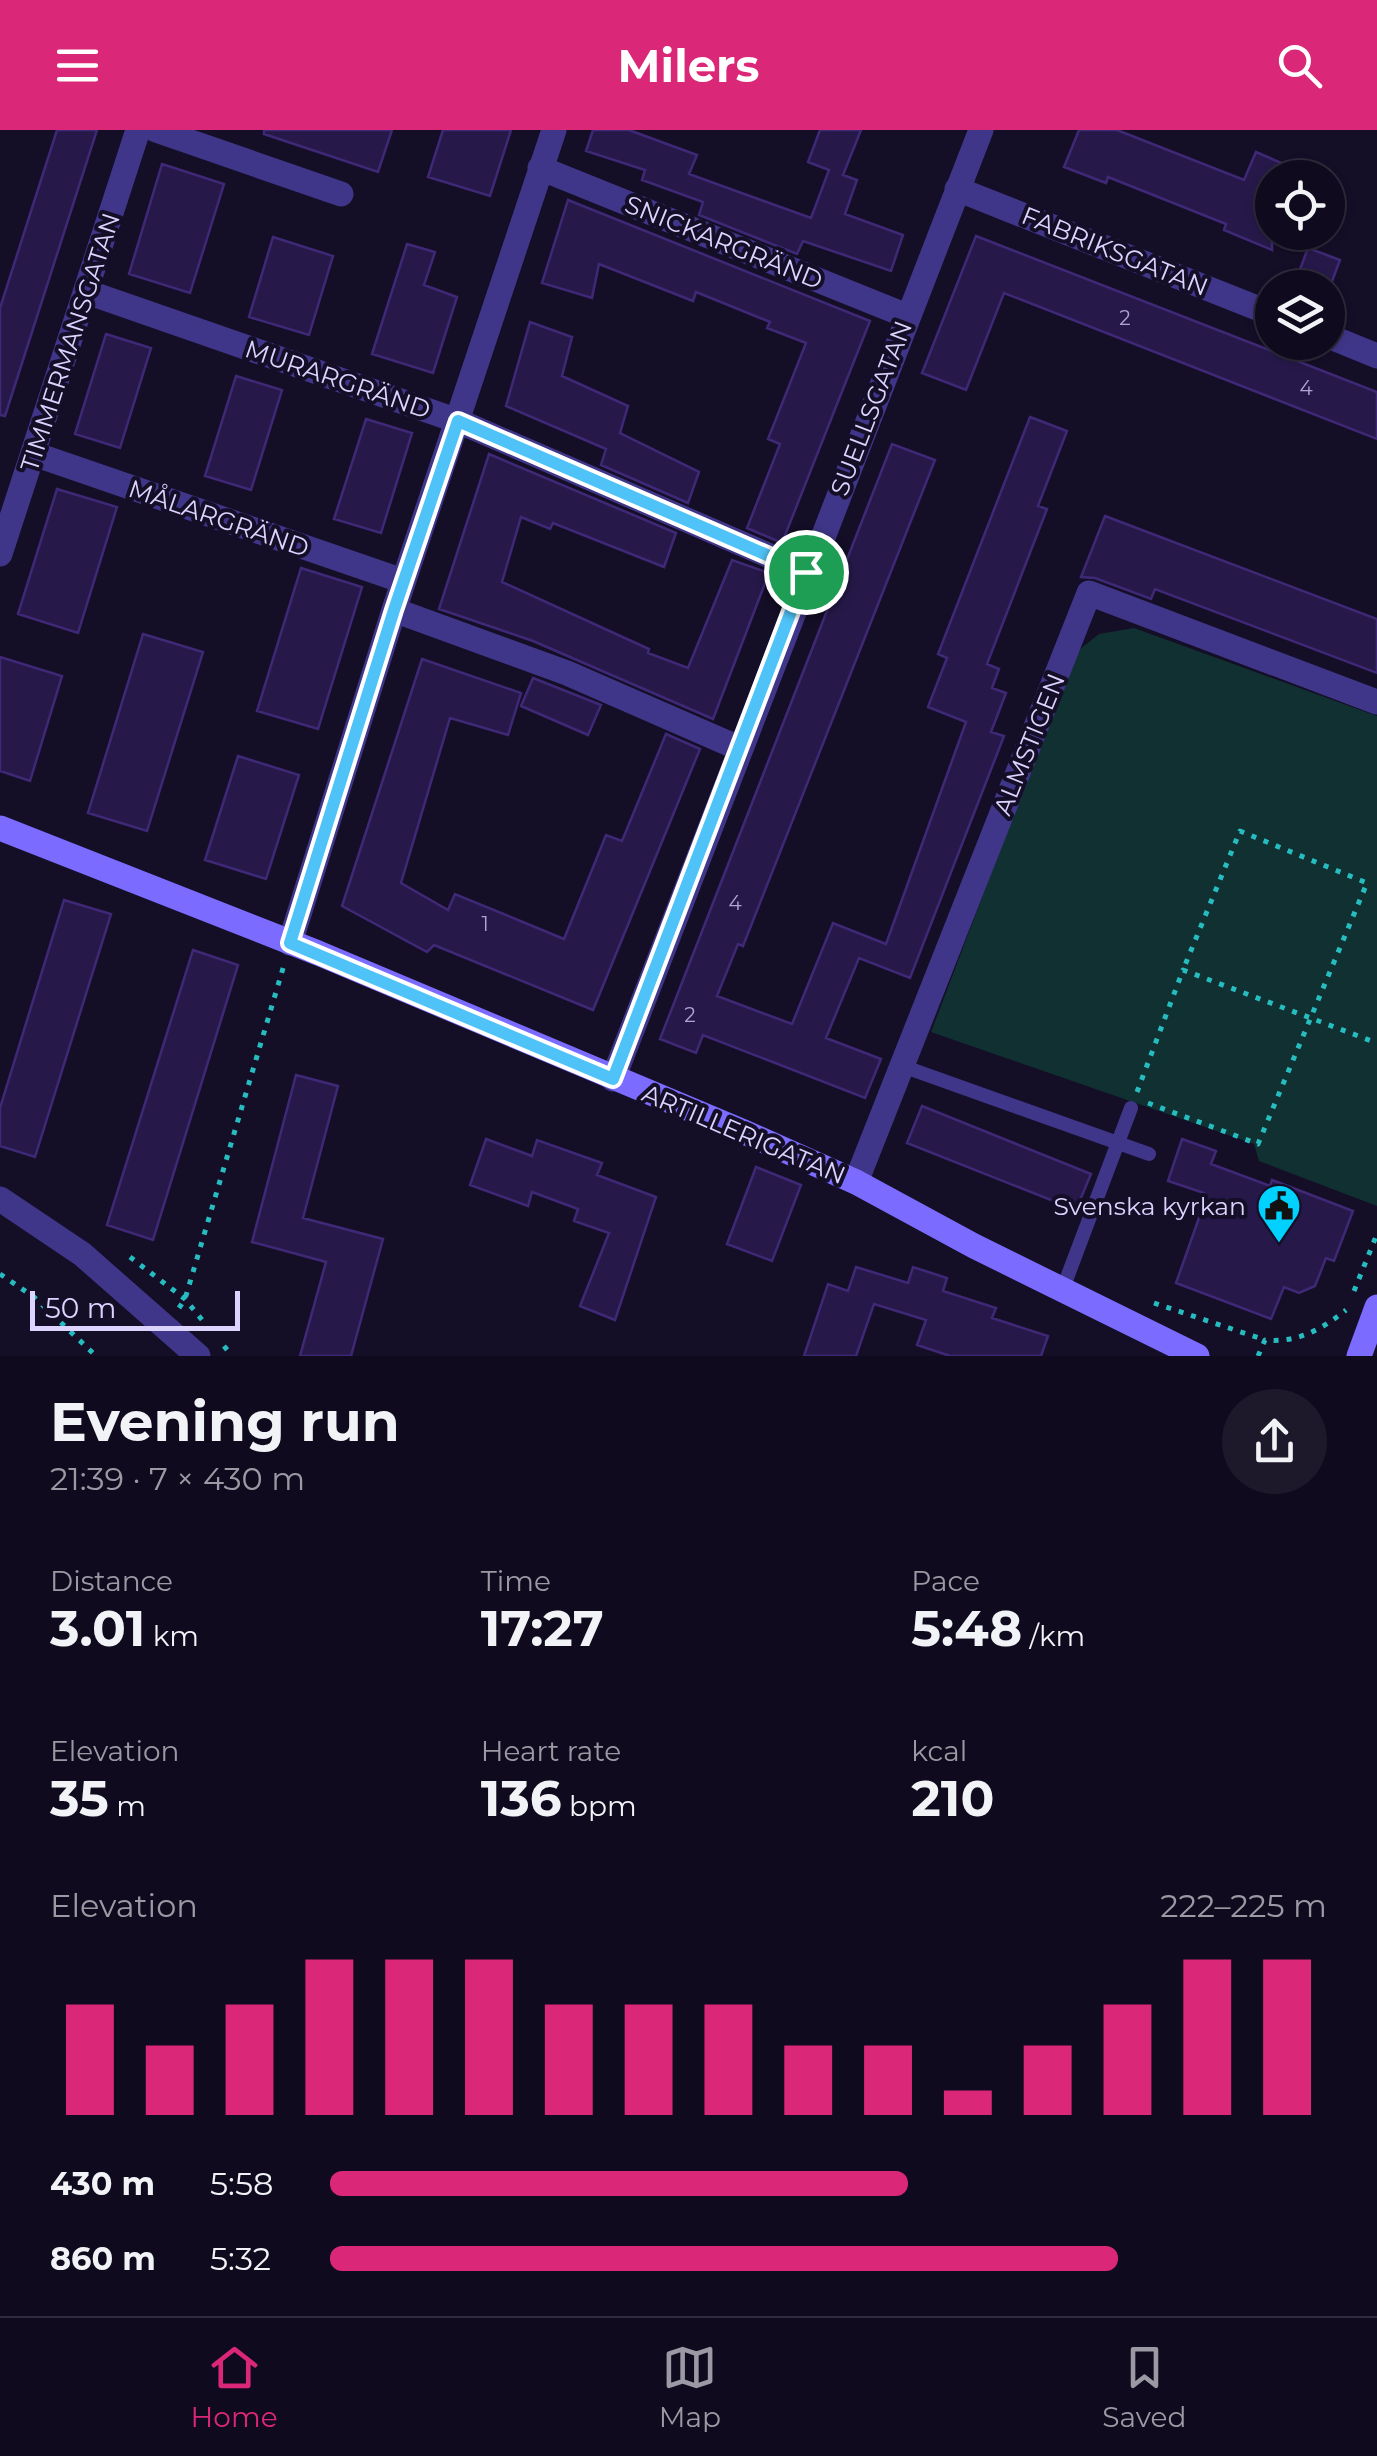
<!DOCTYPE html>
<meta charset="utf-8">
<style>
body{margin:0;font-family:Montserrat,sans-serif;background:#1d182a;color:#f1f3f6;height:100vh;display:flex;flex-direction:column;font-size:38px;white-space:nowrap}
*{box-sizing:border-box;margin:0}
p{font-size:32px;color:#9b9aa4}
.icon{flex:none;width:55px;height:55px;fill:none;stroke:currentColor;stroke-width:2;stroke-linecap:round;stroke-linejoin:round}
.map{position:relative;height:1226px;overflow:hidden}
.drawer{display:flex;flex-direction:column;background:#0f0a1d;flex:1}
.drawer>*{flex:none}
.tools{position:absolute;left:1255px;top:30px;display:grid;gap:20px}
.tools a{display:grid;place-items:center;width:90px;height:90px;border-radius:50%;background:#0f0a1d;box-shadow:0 2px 8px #0004,0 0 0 2px #2f2b3b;font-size:50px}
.scale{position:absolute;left:30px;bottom:25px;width:210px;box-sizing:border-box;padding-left:10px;border:5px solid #dcd4ff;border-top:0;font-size:28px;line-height:35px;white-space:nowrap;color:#dcd4ff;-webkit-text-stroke:8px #140e27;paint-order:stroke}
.pin{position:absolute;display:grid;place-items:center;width:85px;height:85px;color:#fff;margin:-42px;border:5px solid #fff;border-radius:50%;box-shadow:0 2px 10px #0007}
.round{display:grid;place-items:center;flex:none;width:105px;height:105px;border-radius:52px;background:#1d182a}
.overview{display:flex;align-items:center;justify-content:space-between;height:170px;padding:0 50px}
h1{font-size:55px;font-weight:700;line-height:75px}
.metrics{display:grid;grid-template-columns:repeat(3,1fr);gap:15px;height:170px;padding:10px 50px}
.metrics div{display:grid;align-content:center}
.metrics b{font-size:50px;font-weight:700}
.metrics small{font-size:28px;font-weight:400}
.metrics p{font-size:28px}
.chart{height:280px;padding:20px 50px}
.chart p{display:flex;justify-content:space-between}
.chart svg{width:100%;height:180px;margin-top:10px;stroke:#db2777;stroke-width:6}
ul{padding:0 50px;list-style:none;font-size:32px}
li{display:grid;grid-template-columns:160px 120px 1fr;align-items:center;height:75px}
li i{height:25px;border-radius:12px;background:#db2777}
header{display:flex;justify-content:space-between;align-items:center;height:130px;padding:0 50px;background:#db2777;color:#fff;font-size:45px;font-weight:700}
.tabs{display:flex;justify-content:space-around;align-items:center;height:140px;border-top:2px solid #2f2b3b;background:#0f0a1d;font-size:28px;color:#9b9aa4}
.tabs a{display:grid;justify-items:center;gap:5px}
.tabs .on{color:#db2777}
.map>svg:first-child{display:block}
</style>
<header><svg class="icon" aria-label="menu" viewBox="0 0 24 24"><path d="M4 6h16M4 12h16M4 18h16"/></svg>Milers<svg class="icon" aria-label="search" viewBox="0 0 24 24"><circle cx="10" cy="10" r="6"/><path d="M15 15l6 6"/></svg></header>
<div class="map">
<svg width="1377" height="1226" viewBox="0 0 1377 1226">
<rect width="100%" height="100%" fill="#140e27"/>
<!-- green -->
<path fill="#103032" d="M1134,498L1377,586V1076L1259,1031L1254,1014L931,902L1075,523L1099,504Z"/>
<!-- building -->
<path fill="#26194a" stroke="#3f2977" stroke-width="2.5" d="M57,0H97L5,286L0,285V178Z
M264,0H392L378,42L264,4Z
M443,0H511L490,66L428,47Z
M593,0H629L697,25L689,44L811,88L829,40L808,32L820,0H861L843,45L857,50L845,84L903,105L891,141L803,111L797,124L699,85L703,72L642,50L645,40L586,21Z
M1079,0H1117L1244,50L1256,22L1316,48H1272V120L1224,100L1226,94L1108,47L1106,53L1064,37Z
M162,34L224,54L190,163L129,144Z
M568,70L870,191L782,413L747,398L780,314L768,309L806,213L767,198L770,192L696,162L693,171L599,134L592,168L542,153Z
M976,106L1377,262V309L1004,163L966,260L922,243Z
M273,107L333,126L309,205L249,187Z
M407,114L435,122L424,155L457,167L433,243L372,224Z
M1308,118L1340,130L1328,162V158L1296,150Z
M530,192L572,207L562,246L628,276L620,303L699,342L688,373L601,335L606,319L506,276Z
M106,204L151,218L120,318L75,304Z
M236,246L282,260L251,360L205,346Z
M1030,287L1067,301L1038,376L1047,379L987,534L999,539L992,558L1006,563L991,602L1004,606L910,848L859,828L826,908L881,929L865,968L703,905L696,923L660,909L892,314L935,330L743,816L738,814L717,866L792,894L833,793L886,814L966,592L928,577L947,528L938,524Z
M366,289L412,303L381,403L334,389Z
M489,324L676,403L664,437L553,393L550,399L521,387L502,452L649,519L648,523L688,538L732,430L769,443L713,589L533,511L439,479Z
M57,359L117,377L78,503L18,484Z
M1105,386L1377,489V543L1155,459L1151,469L1095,448L1081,447Z
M301,438L362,457L318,599L257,581Z
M143,504L203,522L147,701L88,683Z
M0,527L62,546L30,651L0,641Z
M422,529L521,563L508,605L450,588L401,753L448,780L455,764L564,809L606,705L622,711L666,604L700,619L593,880L434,815L427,822L342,776Z
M533,548L601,575L588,605L521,576Z
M238,626L299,645L266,749L205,730Z
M64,770L111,784L35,1027L0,1016V978Z
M193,820L238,835L153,1110L107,1095Z
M296,945L338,956L303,1088L383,1109L351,1226H300L326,1132L252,1112Z
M922,976L1091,1044L1076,1080L907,1013Z
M486,1009L532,1026L537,1010L602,1033L597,1045L656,1067L615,1190L580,1176L609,1103L574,1091L578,1079L532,1062L528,1076L470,1055Z
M1182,1009L1216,1021L1211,1034L1270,1056L1272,1050L1353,1081L1334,1131L1326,1128L1315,1156L1299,1163L1284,1157L1271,1189L1176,1153L1200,1085L1196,1083L1204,1063L1168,1051Z
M756,1037L801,1055L772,1131L727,1114Z
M856,1137L908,1153L913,1137L947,1148L943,1161L996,1178L992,1188L1048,1206L1041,1226H950L917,1215L926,1190L874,1174L856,1226H804L828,1154L848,1161Z"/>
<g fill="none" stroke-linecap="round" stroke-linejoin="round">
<!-- path -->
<path stroke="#27bdc0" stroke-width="5" stroke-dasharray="5 8" stroke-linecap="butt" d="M1137,962L1183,840L1377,913
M1148,973L1258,1014L1367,753L1240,701L1183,840
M130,1127L185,1169L207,1196
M0,1144L34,1167L96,1226
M1354,1161L1377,1104
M1154,1173L1265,1210
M179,1178L185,1169L284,835
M224,1216L232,1226
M1258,1226L1265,1210C1297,1213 1321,1200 1346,1180"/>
<!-- lane -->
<path stroke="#403689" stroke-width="14" d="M902,936L1149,1024
M1062,1161L1131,978"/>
<!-- street -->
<path stroke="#403689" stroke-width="25" d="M156,0L341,64
M540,38L907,186
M957,59L1272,184
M87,162L458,291L807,442
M1328,206L1377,226
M34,324L403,451
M0,424L138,0
M394,480L567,543L741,619
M290,813L394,480L554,0
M613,949L981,0
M856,1052L1089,463L1377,572
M0,1069L82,1124L198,1226"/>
<!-- secondary -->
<path stroke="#7b6bff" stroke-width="25" d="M0,698L318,823L744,1002L856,1052L974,1116L1197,1226
M1359,1226L1377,1177"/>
</g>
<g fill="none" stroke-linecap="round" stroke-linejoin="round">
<defs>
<path id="route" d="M458,291L806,442L613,949L290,813L394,480Z"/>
</defs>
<!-- route casing -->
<use href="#route" stroke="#fff" stroke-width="20"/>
<!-- route -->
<use href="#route" stroke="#4fc3f7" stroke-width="12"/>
</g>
<!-- icons -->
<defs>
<symbol id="civic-pin" viewBox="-11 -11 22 30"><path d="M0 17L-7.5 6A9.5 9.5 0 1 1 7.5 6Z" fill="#00d1ff" stroke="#140e27"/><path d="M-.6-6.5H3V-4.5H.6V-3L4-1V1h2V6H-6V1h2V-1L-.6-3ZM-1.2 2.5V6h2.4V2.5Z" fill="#111"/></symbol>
</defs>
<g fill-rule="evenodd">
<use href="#civic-pin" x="1254" y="1051" width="50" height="68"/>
</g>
<g text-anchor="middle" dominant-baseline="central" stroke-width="8" stroke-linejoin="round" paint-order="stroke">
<!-- number labels -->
<g font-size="20" fill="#aea5d2">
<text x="1125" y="188">2</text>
<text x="1306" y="258">4</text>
<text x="735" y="773">4</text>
<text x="485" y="794">1</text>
<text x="690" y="885">2</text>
</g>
<!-- street labels -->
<g font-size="25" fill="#dcd4ff" stroke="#140e27">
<text transform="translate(724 112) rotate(22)">SNICKARGRÄND</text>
<text transform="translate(1115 121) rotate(22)">FABRIKSGATAN</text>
<text transform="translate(70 212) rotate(-72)">TIMMERMANSGATAN</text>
<text transform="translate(338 249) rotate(19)">MURARGRÄND</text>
<text transform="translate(871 278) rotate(-69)">SUELLSGATAN</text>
<text transform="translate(219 388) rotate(19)">MÅLARGRÄND</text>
<text transform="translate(1029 614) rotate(-68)">ALMSTIGEN</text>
<text transform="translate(744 1004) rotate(23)">ARTILLERIGATAN</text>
</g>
<!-- poi labels -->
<g font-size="25" fill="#dcd4ff" stroke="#140e27" text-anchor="end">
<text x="1246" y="1076">Svenska kyrkan</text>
</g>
</g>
</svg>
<div class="tools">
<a><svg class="icon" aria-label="locate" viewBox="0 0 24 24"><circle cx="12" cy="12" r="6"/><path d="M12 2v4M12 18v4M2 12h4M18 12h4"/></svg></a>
<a><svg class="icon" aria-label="layers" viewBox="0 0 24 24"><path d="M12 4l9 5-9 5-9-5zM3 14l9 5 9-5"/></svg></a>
</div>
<div class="scale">50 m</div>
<div class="pin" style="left:806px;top:442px;background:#1e9e55"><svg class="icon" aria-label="arrive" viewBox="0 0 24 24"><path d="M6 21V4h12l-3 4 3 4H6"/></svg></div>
</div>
<section class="drawer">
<div class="overview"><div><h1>Evening run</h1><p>21:39 · 7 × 430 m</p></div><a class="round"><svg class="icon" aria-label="share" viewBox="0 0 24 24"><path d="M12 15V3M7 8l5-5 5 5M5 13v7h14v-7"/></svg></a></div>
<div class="metrics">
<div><p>Distance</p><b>3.01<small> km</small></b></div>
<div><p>Time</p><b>17:27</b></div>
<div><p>Pace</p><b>5:48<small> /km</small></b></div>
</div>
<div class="metrics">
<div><p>Elevation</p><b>35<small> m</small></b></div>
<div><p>Heart rate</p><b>136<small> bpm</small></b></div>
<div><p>kcal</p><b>210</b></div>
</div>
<div class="chart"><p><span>Elevation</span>222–225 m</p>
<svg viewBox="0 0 160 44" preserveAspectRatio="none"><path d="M5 44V17M15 44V27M25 44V17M35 44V6M45 44V6M55 44V6M65 44V17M75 44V17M85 44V17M95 44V27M105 44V27M115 44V38M125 44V27M135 44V17M145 44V6M155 44V6"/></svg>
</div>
<ul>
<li><b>430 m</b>5:58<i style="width:58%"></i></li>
<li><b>860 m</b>5:32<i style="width:79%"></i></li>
</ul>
</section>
<nav class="tabs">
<a class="on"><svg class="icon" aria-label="home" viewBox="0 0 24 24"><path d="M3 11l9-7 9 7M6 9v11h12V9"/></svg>Home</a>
<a><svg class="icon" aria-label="map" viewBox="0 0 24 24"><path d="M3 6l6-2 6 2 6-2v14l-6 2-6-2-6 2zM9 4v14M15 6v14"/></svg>Map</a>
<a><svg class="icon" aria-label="saved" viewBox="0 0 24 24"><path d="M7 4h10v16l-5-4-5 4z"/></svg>Saved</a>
</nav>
